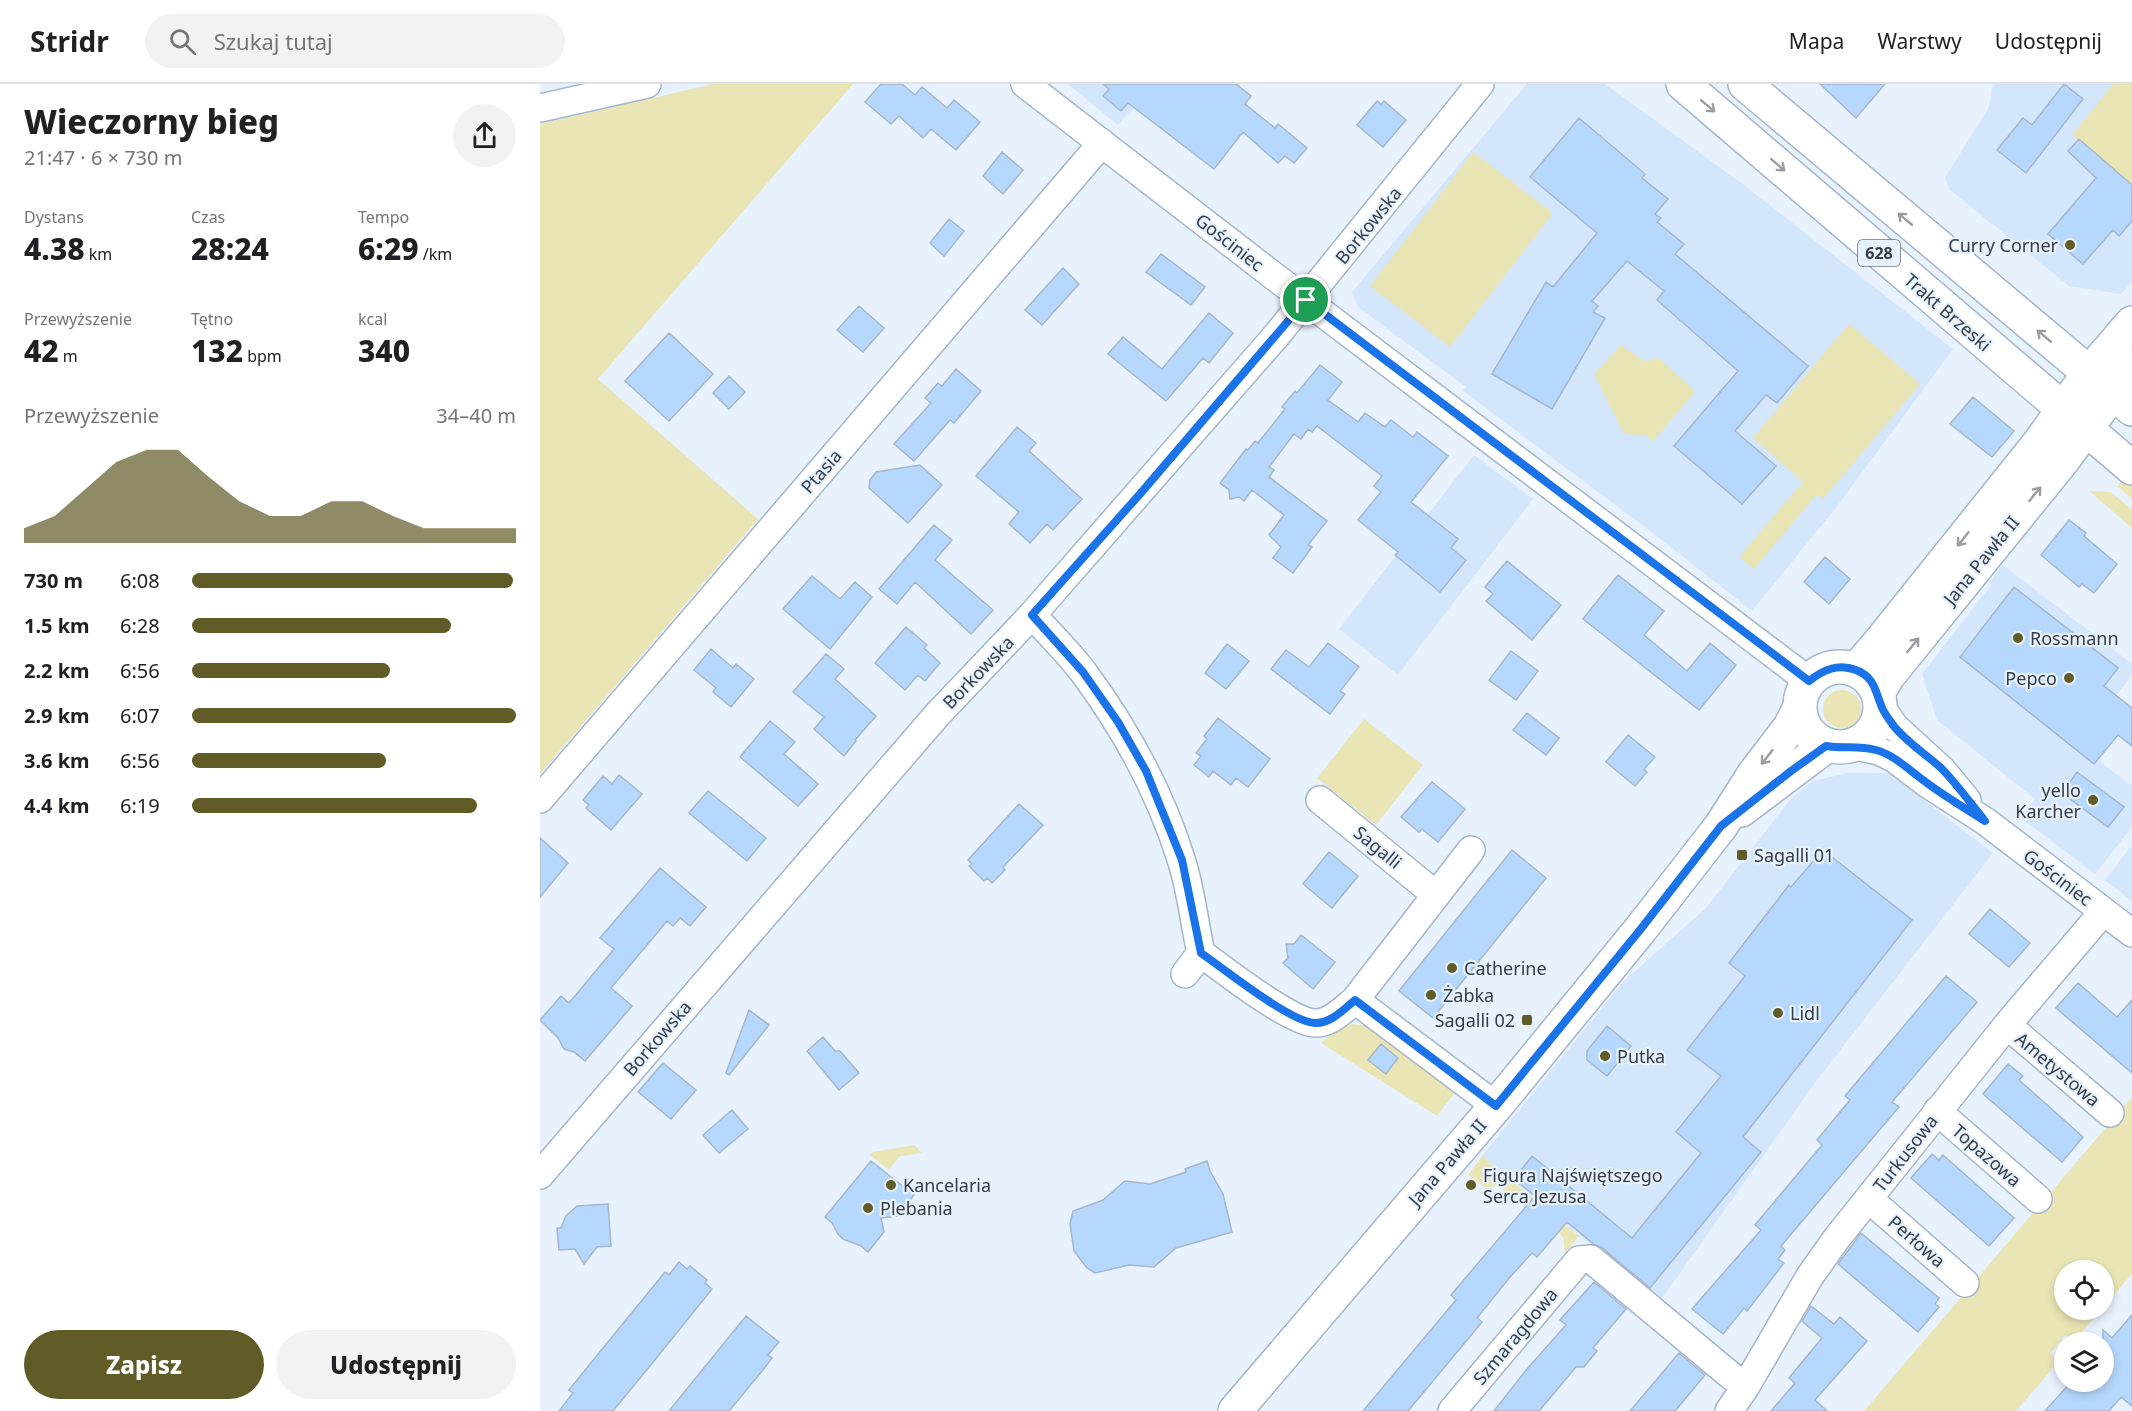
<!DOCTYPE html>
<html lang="pl">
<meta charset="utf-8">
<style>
body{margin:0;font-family:"Noto Sans",sans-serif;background:#f2f2f2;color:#202124;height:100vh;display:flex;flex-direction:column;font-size:22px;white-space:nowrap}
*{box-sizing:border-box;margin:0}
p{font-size:20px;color:#757577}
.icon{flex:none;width:33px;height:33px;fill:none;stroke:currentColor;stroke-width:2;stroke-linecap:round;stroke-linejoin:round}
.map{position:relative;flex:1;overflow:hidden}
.details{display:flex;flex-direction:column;background:#fff;width:540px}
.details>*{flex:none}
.tools{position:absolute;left:1514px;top:1176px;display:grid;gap:12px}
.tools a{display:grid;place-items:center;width:60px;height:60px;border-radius:50%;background:#fff;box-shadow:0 3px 9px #0003;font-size:30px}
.pin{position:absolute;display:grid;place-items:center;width:51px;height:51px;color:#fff;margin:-26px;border:3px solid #fff;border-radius:50%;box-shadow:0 2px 6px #0007}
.round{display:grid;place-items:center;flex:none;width:63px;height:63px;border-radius:32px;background:#f2f2f2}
.head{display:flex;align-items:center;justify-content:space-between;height:102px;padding:0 24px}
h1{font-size:33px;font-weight:800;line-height:45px}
.metrics{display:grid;grid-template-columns:repeat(3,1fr);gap:9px;height:102px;padding:6px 24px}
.metrics div{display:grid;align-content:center}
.metrics b{font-size:30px;font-weight:800}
.metrics small{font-size:16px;font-weight:400}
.metrics p{font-size:16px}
.chart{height:168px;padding:12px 24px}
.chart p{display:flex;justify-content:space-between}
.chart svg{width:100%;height:108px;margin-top:6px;fill:#605b27;opacity:.7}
.button{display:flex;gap:12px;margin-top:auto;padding:12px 24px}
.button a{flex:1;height:69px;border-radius:36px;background:#605b27;color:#fff;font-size:24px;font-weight:800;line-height:69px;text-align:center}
.button a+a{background:#f2f2f2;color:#202124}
ul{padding:0 24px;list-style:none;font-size:20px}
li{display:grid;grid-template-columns:96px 72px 1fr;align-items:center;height:45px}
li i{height:15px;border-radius:8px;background:#605b27}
header{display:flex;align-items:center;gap:36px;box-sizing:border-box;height:84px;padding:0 30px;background:#fff;border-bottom:2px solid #e0e0e0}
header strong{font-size:28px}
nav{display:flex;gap:33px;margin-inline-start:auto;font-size:21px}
.search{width:420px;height:54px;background:#f2f2f2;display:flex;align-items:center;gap:15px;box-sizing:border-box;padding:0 21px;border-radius:33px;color:#757577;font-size:22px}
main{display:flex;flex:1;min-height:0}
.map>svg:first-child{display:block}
</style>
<header>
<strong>Stridr</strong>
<div class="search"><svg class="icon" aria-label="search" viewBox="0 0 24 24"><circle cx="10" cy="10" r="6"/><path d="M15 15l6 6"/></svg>Szukaj tutaj</div>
<nav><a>Mapa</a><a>Warstwy</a><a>Udostępnij</a></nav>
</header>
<main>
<section class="details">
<div class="head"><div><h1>Wieczorny bieg</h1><p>21:47 · 6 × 730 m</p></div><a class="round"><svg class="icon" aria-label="share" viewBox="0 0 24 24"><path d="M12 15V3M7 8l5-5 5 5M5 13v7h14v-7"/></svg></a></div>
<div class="metrics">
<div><p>Dystans</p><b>4.38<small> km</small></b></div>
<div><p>Czas</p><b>28:24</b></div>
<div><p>Tempo</p><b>6:29<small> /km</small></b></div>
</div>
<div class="metrics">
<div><p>Przewyższenie</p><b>42<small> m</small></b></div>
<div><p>Tętno</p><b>132<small> bpm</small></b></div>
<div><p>kcal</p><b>340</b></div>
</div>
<div class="chart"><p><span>Przewyższenie</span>34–40 m</p>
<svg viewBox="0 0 160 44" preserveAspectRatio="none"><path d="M0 44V38L10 33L20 22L30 11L40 6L50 6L60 17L70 27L80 33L90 33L100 27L110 27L120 33L130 38L140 38L150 38L160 38V44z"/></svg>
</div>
<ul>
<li><b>730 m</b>6:08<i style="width:99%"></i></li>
<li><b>1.5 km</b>6:28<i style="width:80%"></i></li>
<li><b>2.2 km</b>6:56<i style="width:61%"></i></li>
<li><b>2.9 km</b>6:07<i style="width:100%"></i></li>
<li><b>3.6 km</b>6:56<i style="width:60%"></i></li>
<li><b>4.4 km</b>6:19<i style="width:88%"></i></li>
</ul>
<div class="button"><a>Zapisz</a><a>Udostępnij</a></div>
</section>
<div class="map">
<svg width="1592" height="1327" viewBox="0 0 1592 1327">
<rect width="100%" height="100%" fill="#e7f2fe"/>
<!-- built -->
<path fill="#d3e6fb" d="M528,0H614L578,41Z
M987,0H1065L1204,101L1413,265L1298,421L1212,527L1109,446L922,306L926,303L818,223L812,208Z
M1453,0H1573L1533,51L1592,100V198L1581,210L1529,202L1410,106L1405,94L1449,23Z
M934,371L993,415L858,591L799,545Z
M1463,481L1592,580V591L1538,661L1592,702V743L1555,790L1481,734L1495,715L1397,636L1382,590L1451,501L1449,499Z
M1308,689H1348L1453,769L1277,996L1120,1217L942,1072L1083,898L1166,824L1250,716L1273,697Z
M1592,761V817L1565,796Z"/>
<!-- green -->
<path fill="#eae5b4" d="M173,0H313L58,295L218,435L0,690V40Z
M1573,0H1592V100L1532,51Z
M933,68L1013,129L910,263L830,202Z
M1309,240L1380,300L1283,415L1277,410L1214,485L1199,473L1263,398L1213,354Z
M1081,261L1104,277L1119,274L1155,308L1113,357L1105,351L1084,350L1054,290Z
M1583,397L1587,398L1592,402V415L1577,402Z
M1549,407L1571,408L1592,426V444Z
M1283 625a19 19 0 1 1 38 0a19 19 0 1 1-38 0Z
M824,635L883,681L836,741L777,694Z
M812,940L831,942L916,1007L897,1032L781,959L798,944Z
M1592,1013V1190L1563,1223V1186H1524V1226H1561L1534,1257L1525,1251L1510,1270L1519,1277L1476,1327H1324Z
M374,1061L382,1069L360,1072L349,1086L330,1071L333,1068Z
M942,1072L1039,1152L1025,1169L1023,1153L960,1102L944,1103L928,1091Z"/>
<!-- building -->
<path fill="#b6d8fd" stroke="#a6b7cb" stroke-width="1.5" d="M341,0H362L375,11L382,3L407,24L414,16L440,38L416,66L391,45L383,54L359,32L351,40L325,18Z
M563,0H696L711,12L705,20L735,44L738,40L767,64L754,79L745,72L738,79L703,48L674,85L588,19L581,27L563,12L569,5Z
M1280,0H1345L1316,34Z
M1524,0L1543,15L1486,89L1457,66L1483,34L1492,41Z
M837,17L841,20L844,17L866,36L843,63L817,41Z
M1039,34L1105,90L1102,94L1128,115L1115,130L1121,134L1117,138L1144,160L1135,170L1268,282L1237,319L1226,311L1195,347L1236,382L1202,420L1134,362L1198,287L1117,216L1124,207L1087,177L1052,217L1058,222L1053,228L1065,234L1012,325L952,290L1006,198L1013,203L1057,149L990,93Z
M1539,55L1592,101V137L1579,152L1573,146L1543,180L1508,150L1556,94L1528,67Z
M462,68L483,86L463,110L443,92Z
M409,135L424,147L404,172L390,159Z
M621,170L665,203L651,221L606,188Z
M523,184L539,200L502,241L485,226Z
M319,222L344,244L323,268L297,246Z
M669,229L693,249L669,279L663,274L626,317L568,270L583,253L622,285Z
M129,249L173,290L129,337L85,297Z
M780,281L802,298L788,316L818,338L825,329L845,343L851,336L873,353L877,348L908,372L871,418L918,455L911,464L926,476L900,508L855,471L858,468L818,436L841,408L834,402L842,392L777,342L772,348L768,345L761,355L754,350L729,383L734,386L729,393L787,437L768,461L772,463L753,489L733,474L741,463L729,451L744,431L712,406L704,417L699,413L690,415L689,406L680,399L706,365L708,366L715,357L718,359L745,325L742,323L755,307L757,309Z
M416,285L441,307L414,339L410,336L374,377L354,360L391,319L385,314L398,299L402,302Z
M189,292L205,308L189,325L173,309Z
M1433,313L1474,347L1452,373L1410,340Z
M477,343L496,359L489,367L542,415L513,446L507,440L490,459L469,440L479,428L436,392Z
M380,381L402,401L368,439L329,404L330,396L336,388Z
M1529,436L1546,449L1544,452L1577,480L1554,509L1542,500L1539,503L1501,471Z
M394,441L412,456L395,476L453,526L431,550L375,498L357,520L339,505Z
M1285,473L1310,495L1289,520L1264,498Z
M967,477L1021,521L992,556L946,517L953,510L945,503Z
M1078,491L1124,527L1104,551L1147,587L1170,559L1196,581L1159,626L1043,535Z
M272,492L300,515L315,498L332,513L290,565L243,525Z
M1474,503L1578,584L1564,602L1592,624V662L1578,651L1554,680L1420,573Z
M366,543L387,561L384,564L400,579L385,597L378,591L365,606L335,579Z
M788,559L819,583L800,607L805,610L790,630L731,585L746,566L769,583Z
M687,560L709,577L686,605L665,589Z
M171,565L193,584L196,580L214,595L191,623L173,608L176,604L154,586Z
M971,567L998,587L976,616L949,596Z
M286,570L304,585L295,595L336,632L315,656L316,657L304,672L274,645L284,633L253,608Z
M987,629L1019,654L1006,671L973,646Z
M678,634L730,675L708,703L696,694L691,701L673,687L669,693L654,681L661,672L656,669L667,655L664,652Z
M230,637L255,658L244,670L278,700L258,722L200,673Z
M1088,651L1115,673L1104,685L1107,688L1095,702L1066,678Z
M1537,688L1584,723L1568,743L1522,709Z
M79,691L102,710L71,746L46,724L49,721L43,716L63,692L72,700Z
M892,698L925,725L898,758L882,745L879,748L861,733Z
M168,707L226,754L207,777L149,729Z
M479,720L503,741L463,783L465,786L452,799L447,794L444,797L429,782L432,780L428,776Z
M0,754L28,779L0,813Z
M972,766L1006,794L893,934L859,907Z
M1283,766L1372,836L1203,1053L1221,1068L1110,1204L1061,1163L1055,1161L1027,1138L997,1173L992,1169L970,1193L937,1234L942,1238L868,1327H823L916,1216L911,1211L995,1112L974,1095L992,1072L1092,1154L1161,1069L1136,1048L1181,992L1147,966L1205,892L1189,879L1249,801L1251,803Z
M789,768L818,792L792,824L763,800Z
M120,784L166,823L150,842L140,834L133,842L127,837L71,904L92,922L45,977L34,968L24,965L18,954L0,936L21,912L29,919L74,865L60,854Z
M1450,825L1490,859L1469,883L1429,850Z
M761,851L795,878L773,905L743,879L748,874L746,860H754Z
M1406,892L1437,918L1352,1018L1359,1023L1241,1162L1245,1166L1238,1175L1244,1179L1207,1227L1204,1224L1183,1250L1152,1225L1221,1146L1215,1141L1282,1061L1277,1056L1310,1016L1305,1012Z
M1538,899L1577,933L1592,916V989L1516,924Z
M209,926L229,941L189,991L186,989Z
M1067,942L1091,962L1067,992L1047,976V967Z
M283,953L295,967H300L319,989L299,1006L267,967Z
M841,960L858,974L846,990L828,976Z
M123,979L156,1006L131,1035L98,1008Z
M1468,980L1483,992L1479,996L1543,1053L1522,1078L1443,1010Z
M192,1026L208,1045L179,1069L163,1051Z
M1392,1070L1399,1076L1403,1071L1474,1134L1449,1162L1371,1094Z
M331,1077L374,1111L357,1132L341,1134L344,1148L328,1168L321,1162L303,1155L298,1150L292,1139L285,1133Z
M667,1077L670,1087L683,1110L692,1148L636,1164L614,1183L589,1181L555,1189L547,1184L534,1167L530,1140L533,1127L563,1116L585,1097L610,1100L646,1088L645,1085Z
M68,1120L71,1162L57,1163L44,1180L35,1165L19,1166L17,1144H21L26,1132L37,1122Z
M1321,1149L1399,1214L1395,1220L1399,1223L1378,1248L1298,1180Z
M139,1178L147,1185L150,1182L167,1196L165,1199L172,1205L114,1277L73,1327H19L33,1309L29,1306L50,1280L125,1188L129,1191Z
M1054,1198L1086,1225L1053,1264L1057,1267L1044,1283H1036L999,1327H954L987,1285L1026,1241L1020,1236Z
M1271,1222L1294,1240L1300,1233L1327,1257L1275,1316L1287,1327H1231L1255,1299L1249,1294L1282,1254L1262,1237Z
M1592,1231V1322L1581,1313L1569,1327H1505L1531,1298H1563V1246L1572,1254Z
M206,1232L239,1258L228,1271L232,1274L223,1286L189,1327H129Z
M1139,1269L1165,1291L1135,1327H1090Z"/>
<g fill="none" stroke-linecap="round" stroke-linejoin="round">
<defs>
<path id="minor" d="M485,0L735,193L1269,597
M0,24L107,0
M492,531C510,550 529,569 544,589C586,646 620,708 641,775C651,805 654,838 661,869L645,890
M1341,623L1355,643L1402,686L1427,716
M1316,662L1339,667L1355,675L1389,701L1445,737L1592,849
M0,715L562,59
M780,716L896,811
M931,766L815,916L956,1022
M661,869C684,886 750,938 775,939C790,940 804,925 815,916
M1467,941L1570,1029
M1397,1027L1498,1115
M0,1091L397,631L492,531L736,252L940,0
M1329,1115L1425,1199
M912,1327L1039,1176L1051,1175L1190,1291L1206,1302
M1189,1327L1206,1302L1270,1192L1297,1154L1467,941L1563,828"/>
<path id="tertiary" d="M1260 623a40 40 0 1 1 80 0a40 40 0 1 1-80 0Z
M1316,586L1340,558L1500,358L1549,289L1592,239
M1338,609L1348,592L1523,376L1592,282
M1201,726L1286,662
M695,1327L956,1022L1100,846L1181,742L1214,690L1250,643L1259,625"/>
<path id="primary" d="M1143,0L1592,384
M1205,0L1592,325"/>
</defs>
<!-- minor casing -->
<use href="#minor" stroke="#a5b6ca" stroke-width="30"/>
<!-- tertiary casing -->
<use href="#tertiary" stroke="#a5b6ca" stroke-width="36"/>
<!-- primary casing -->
<use href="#primary" stroke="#a5b6ca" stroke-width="36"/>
<!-- minor -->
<use href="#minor" stroke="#fff" stroke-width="27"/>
<!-- tertiary -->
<use href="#tertiary" stroke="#fff" stroke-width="33"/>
<!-- primary -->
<use href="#primary" stroke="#fff" stroke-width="33"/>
</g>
<!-- one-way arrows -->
<defs><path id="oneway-shaft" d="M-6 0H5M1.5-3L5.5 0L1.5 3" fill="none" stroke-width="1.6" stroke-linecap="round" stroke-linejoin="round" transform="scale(1.5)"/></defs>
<g stroke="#9a9ea2">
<use href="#oneway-shaft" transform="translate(1168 22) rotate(40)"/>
<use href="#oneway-shaft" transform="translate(1238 81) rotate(41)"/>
<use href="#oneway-shaft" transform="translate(1365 135) rotate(-140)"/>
<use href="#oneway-shaft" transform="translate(1504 252) rotate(-140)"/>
<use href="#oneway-shaft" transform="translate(1495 410) rotate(-51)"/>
<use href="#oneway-shaft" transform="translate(1423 455) rotate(128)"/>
<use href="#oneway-shaft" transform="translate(1373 561) rotate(-51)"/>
<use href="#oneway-shaft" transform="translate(1227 673) rotate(128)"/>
</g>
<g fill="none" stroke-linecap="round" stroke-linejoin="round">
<defs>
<path id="route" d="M766,216L1269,597C1283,586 1298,579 1316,586C1334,593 1335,606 1341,621C1343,628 1349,635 1353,641C1366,658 1386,670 1401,684C1417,700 1431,720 1445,737C1426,725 1406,713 1387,699C1371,688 1355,671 1336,666C1319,661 1303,665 1286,662L1251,687L1181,742L1100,846L956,1022L815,916C804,925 790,940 775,939C750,938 684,885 661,869L642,776L606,687L578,638L543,588L492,531L600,410Z"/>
</defs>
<!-- route casing -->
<use href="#route" stroke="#fff" stroke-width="12"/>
<!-- route -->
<use href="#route" stroke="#1a73e8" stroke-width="8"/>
</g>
<!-- markers -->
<g fill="#605b27" stroke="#e7f2fe" stroke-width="2">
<circle cx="1530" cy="161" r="6"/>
<circle cx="1478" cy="554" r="6"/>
<circle cx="1529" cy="594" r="6"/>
<circle cx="1553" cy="716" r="6"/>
<rect x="1196" y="765" width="12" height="12" rx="3"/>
<circle cx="912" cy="884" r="6"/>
<circle cx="891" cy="911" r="6"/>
<circle cx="1238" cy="929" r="6"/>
<rect x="981" y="930" width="12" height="12" rx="3"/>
<circle cx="1065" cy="972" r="6"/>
<circle cx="351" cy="1101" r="6"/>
<circle cx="931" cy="1101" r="6"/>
<circle cx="328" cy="1124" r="6"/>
</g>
<g text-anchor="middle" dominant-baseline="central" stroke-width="4.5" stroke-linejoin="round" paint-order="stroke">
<!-- shield labels -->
<rect fill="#e7f2fe" stroke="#6b737c" stroke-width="1.5" x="1318" y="156" width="42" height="26" rx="4.5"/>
<g font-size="16" font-weight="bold" fill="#363d45">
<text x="1339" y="169">628</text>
</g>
<!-- street labels -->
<g font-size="18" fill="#363d45" stroke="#e7f2fe">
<text transform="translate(828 141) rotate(-51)">Borkowska</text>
<text transform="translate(690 158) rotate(38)">Gościniec</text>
<text transform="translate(1408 228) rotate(41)">Trakt Brzeski</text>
<text transform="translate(281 387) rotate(-49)">Ptasia</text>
<text transform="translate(1441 476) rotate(-51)">Jana Pawła II</text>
<text transform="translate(438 588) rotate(-46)">Borkowska</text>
<text transform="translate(838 763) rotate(39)">Sagalli</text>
<text transform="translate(1518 793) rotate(37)">Gościniec</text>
<text transform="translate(117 954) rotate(-49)">Borkowska</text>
<text transform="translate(1518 985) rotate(40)">Ametystowa</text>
<text transform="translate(1365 1069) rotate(-52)">Turkusowa</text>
<text transform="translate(1447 1071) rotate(41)">Topazowa</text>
<text transform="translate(907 1078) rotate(-49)">Jana Pawła II</text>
<text transform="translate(1377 1157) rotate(41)">Perłowa</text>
<text transform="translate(975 1252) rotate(-50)">Szmaragdowa</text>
</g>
<!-- poi labels -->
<g font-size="18" fill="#363d45" stroke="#e7f2fe" text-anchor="start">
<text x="1518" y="161" text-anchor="end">Curry Corner</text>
<text x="1490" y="554">Rossmann</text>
<text x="1517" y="594" text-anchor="end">Pepco</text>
<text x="1541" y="706" text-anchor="end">yello<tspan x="1541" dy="21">Karcher</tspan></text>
<text x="1214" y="771">Sagalli 01</text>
<text x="924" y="884">Catherine</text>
<text x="903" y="911">Żabka</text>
<text x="1250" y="929">Lidl</text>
<text x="975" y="936" text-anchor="end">Sagalli 02</text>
<text x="1077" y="972">Putka</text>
<text x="943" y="1091">Figura Najświętszego<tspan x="943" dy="21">Serca Jezusa</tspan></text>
<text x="363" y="1101">Kancelaria</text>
<text x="340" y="1124">Plebania</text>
</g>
</g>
</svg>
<div class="tools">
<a><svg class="icon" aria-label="locate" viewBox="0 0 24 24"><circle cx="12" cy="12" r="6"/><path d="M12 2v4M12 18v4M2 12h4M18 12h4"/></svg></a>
<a><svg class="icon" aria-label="layers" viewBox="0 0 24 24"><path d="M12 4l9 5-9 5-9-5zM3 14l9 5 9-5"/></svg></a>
</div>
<div class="pin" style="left:766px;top:216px;background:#1e9e55"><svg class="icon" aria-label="arrive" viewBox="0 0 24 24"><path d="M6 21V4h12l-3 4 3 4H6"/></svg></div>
</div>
</main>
